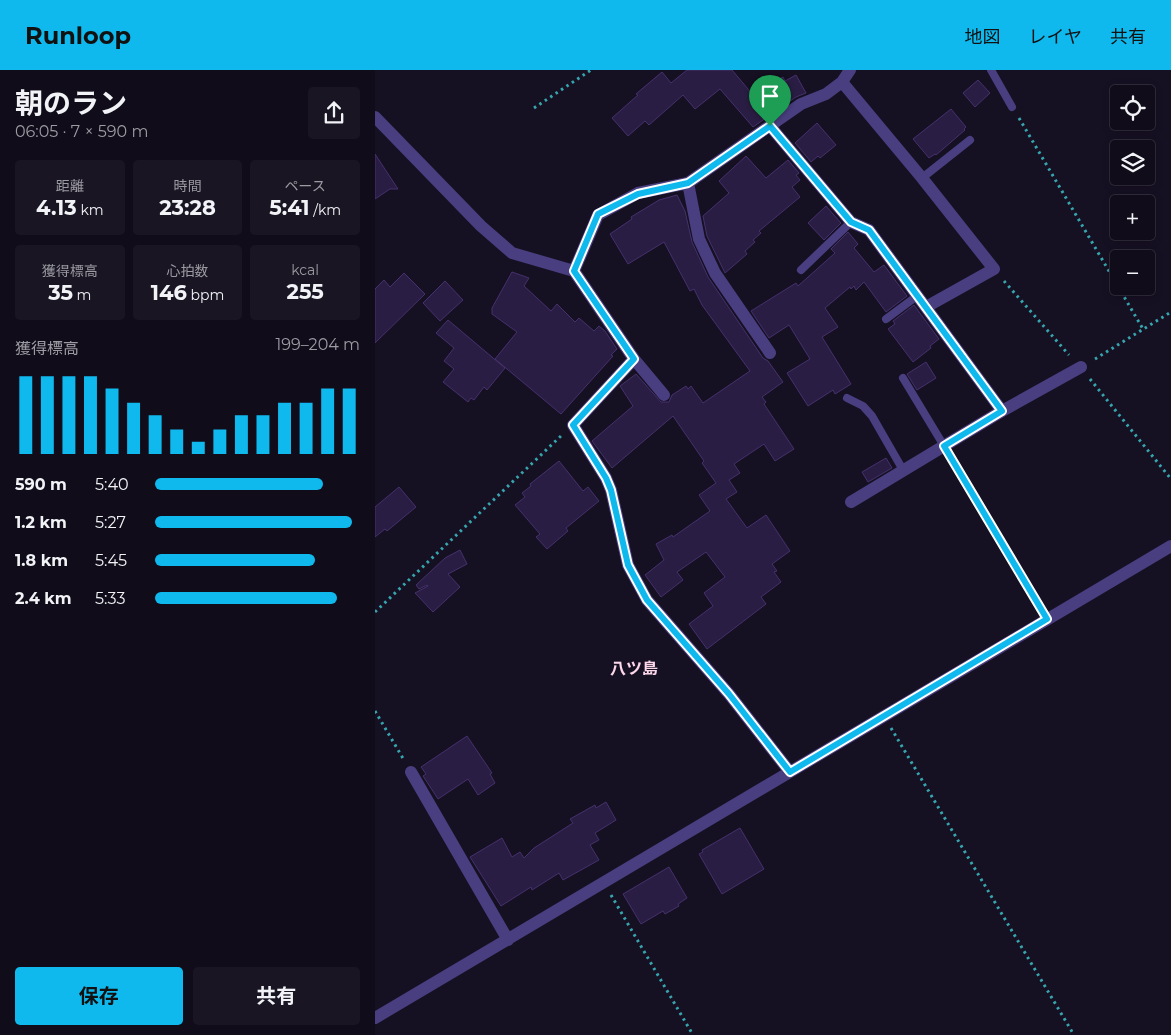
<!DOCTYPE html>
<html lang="ja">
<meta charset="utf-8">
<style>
body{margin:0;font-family:Montserrat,"Noto Sans JP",sans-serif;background:#191523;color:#f1f3f6;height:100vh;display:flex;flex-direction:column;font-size:19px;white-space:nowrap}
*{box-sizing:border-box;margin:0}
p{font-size:16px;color:#9c9ba2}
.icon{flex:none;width:28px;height:28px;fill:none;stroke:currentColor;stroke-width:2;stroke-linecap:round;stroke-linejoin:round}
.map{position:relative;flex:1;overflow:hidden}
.sheet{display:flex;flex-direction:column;background:#100c1a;width:375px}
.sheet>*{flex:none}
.fabs{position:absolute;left:735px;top:15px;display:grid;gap:10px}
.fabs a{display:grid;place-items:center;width:45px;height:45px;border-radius:5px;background:#100c1a;box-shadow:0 2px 8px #0003,0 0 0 1px #302c39;font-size:25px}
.pin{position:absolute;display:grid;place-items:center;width:42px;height:42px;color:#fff;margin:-51px -21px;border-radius:50% 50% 50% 0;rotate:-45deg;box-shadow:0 0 5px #0007}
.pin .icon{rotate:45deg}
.round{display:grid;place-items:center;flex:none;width:52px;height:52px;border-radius:5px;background:#191523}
.head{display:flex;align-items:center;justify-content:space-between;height:85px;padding:0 15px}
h1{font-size:28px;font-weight:700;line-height:38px}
.metrics{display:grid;grid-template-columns:repeat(3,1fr);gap:8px;height:85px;padding:5px 15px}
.metrics div{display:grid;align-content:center;border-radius:5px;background:#191523;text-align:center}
.metrics b{font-size:21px;font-weight:700}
.metrics small{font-size:14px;font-weight:400}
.metrics p{font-size:14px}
.chart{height:140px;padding:10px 15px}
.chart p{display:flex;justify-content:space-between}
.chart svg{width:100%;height:90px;margin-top:5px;stroke:#0fb9ee;stroke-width:6}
.primary-button{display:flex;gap:10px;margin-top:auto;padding:10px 15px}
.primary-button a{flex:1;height:58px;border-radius:5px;background:#0fb9ee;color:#111;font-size:20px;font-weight:700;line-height:58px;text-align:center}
.primary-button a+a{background:#191523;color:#f1f3f6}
ul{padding:0 15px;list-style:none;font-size:16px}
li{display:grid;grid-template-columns:80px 60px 1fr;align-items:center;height:38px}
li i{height:12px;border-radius:6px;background:#0fb9ee}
header{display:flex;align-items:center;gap:30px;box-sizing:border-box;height:70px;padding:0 25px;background:#0fb9ee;color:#111}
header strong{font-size:24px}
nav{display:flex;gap:28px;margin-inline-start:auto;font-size:18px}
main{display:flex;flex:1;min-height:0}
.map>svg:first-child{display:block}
</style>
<header>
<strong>Runloop</strong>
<nav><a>地図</a><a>レイヤ</a><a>共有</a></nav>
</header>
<main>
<section class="sheet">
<div class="head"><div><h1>朝のラン</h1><p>06:05 · 7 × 590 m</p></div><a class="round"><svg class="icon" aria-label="share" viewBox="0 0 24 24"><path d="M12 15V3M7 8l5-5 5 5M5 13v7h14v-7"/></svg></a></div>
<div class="metrics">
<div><p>距離</p><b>4.13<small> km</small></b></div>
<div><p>時間</p><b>23:28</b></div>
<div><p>ペース</p><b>5:41<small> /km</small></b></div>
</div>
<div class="metrics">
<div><p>獲得標高</p><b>35<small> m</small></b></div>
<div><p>心拍数</p><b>146<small> bpm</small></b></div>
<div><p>kcal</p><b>255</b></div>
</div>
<div class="chart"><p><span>獲得標高</span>199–204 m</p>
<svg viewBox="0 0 160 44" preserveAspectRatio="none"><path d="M5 44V6M15 44V6M25 44V6M35 44V6M45 44V12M55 44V19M65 44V25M75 44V32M85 44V38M95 44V32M105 44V25M115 44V25M125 44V19M135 44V19M145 44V12M155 44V12"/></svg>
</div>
<ul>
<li><b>590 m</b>5:40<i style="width:82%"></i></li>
<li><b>1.2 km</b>5:27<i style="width:96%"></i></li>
<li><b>1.8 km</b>5:45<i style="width:78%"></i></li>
<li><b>2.4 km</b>5:33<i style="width:89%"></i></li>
</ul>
<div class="primary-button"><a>保存</a><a>共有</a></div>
</section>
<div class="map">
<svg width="796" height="965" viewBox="0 0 796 965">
<rect width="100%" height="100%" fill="#161023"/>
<!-- building -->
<path fill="#2a1d43" stroke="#45316d" d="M312,0H357L378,25L386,19L408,7L410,11L421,5L431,23L421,27L378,57L345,19L320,39L308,25L274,55L270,51L253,66L237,48L263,25L261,24L287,2L296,13Z
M603,10L615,23L600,37L588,23Z
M576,39L591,57L589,59L590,60L561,85L560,84L554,88L538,69Z
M442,53L461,75L445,88L443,86L436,92L420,73Z
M0,84L23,119H15L0,129Z
M371,86L391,108L413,90L424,103L421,105L425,110L417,117L425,127L384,161L386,163L378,170L380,172L370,181L372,184L350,203L332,166L328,146L354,123L344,111Z
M302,125L310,141L317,172L333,207L388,288L393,291L408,312L387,327L391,332L389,334L419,379L400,391L389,374L359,394L365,403L354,410L362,422L351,429L372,458L391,445L415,481L397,494L402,501L399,502L406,512L386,527L391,534L332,579L314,554L338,536L329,523L350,507L331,482L302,502L308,510L286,527L270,505L289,490L281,474L297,465L298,467L335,441L324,425L341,413L327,393L329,391L298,346L237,398L217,371L258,336L245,316L261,304L286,332H294L297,325L311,316L313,319L316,316L328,333L375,301L327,235L319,219L315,221L289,172L253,194L235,164L257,149L256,147L284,130Z
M451,136L466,153L449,170L433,153Z
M473,162L483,174L479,178L499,202L509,195L532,226L511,242L489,212L481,220L479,216L476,219L475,217L450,238L463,257L447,267L476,314L460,324L458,320L433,336L412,303L435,289L414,255L394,268L376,241L421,213L423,216L460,183L456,179Z
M137,202L154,208L149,216L176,241L182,234L200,252L204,248L219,261L224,256L230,261L242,279L236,285L238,286L186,344L120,289L142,262L117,244V238Z
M29,203L50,224L0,273V219L9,210L15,217Z
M70,211L88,230L65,251L48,233Z
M539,235L564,269L555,276L556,278L538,292L513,259L520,254L518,251Z
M73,250L130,298L112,320L109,317L99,330L96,328L93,332L68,312L79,299L69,291L79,278L61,263Z
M551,292L561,308L542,320L532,304Z
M511,388L517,398L493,412L487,402Z
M184,391L208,421L213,417L224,431L191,458L193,461L172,479L161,467L165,464L140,435L150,427L147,423L156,416L155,414Z
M24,417L41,437L12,461L10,459L0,467V437Z
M85,480L92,494L73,504L85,517L58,542L40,523L53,516L52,515L44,519L41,515L70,488Z
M92,666L117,703L115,704L120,713L103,725L93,709L63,729L48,706L51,704L46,697Z
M231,732L241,750L220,763L224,770L215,775L224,790L188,810L184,803L157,820L156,817L126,836L95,787L127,768L137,787L145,782L149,788L159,778L198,753L195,749L220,735L221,738Z
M365,758L389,799L347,824L324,784L328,782L327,780Z
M294,797L312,828L303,834L304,836L290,844L288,841L266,854L248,824Z"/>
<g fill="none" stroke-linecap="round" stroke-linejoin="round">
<!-- path -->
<path stroke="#37a5ae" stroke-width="3" stroke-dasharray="2.5 4" stroke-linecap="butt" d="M159,38L216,0
M644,48L768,259
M629,211L694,285
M720,289L796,242
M715,309L796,409
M577,389L665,536
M0,542L187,365
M0,641L29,690
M516,658L699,965
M236,825L318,965"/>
<!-- lane -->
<path stroke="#493e7f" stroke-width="8" d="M616,0L637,37
M547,108L595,70
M426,200L476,152
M511,249L542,226
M528,308L569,376
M472,328L488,336L497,346L528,400"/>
<!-- street -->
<path stroke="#493e7f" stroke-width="12" d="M467,12L547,108L619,199L551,237
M0,47L106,156L137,183L199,201L259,289L289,325
M395,56L476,152L494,160L627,341
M313,113L324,169L340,203L395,283
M199,201L223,145L263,123L313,113L426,34L451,24L467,12L475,0
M259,289L198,355L231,408L236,420L253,495L272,530L354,624L415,702
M476,432L627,341L706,297
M36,702L133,870
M0,948L796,476"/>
</g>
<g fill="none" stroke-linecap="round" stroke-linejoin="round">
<defs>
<path id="route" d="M395,56L476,152L494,160L627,341L569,376L672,549L415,702L354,624L272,530L253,495L236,420L231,408L198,355L259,289L199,201L223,144L263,124L313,113Z"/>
</defs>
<!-- route casing -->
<use href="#route" stroke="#fff" stroke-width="10"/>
<!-- route -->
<use href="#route" stroke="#0fb9ee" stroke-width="6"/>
</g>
<g text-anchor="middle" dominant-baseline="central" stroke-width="4" stroke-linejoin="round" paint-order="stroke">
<!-- quarter labels -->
<g font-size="16" font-weight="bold" fill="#fcd7ea" stroke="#161023">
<text x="259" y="598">八ツ島</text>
</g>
</g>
</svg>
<div class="fabs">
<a><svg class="icon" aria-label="locate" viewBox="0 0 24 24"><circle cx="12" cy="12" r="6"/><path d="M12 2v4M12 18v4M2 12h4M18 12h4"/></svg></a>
<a><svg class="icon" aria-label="layers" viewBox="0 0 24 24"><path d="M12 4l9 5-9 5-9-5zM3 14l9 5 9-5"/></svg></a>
<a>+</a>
<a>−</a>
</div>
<div class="pin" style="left:395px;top:56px;background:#1e9e55"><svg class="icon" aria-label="arrive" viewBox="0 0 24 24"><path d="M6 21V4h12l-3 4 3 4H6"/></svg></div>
</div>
</main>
